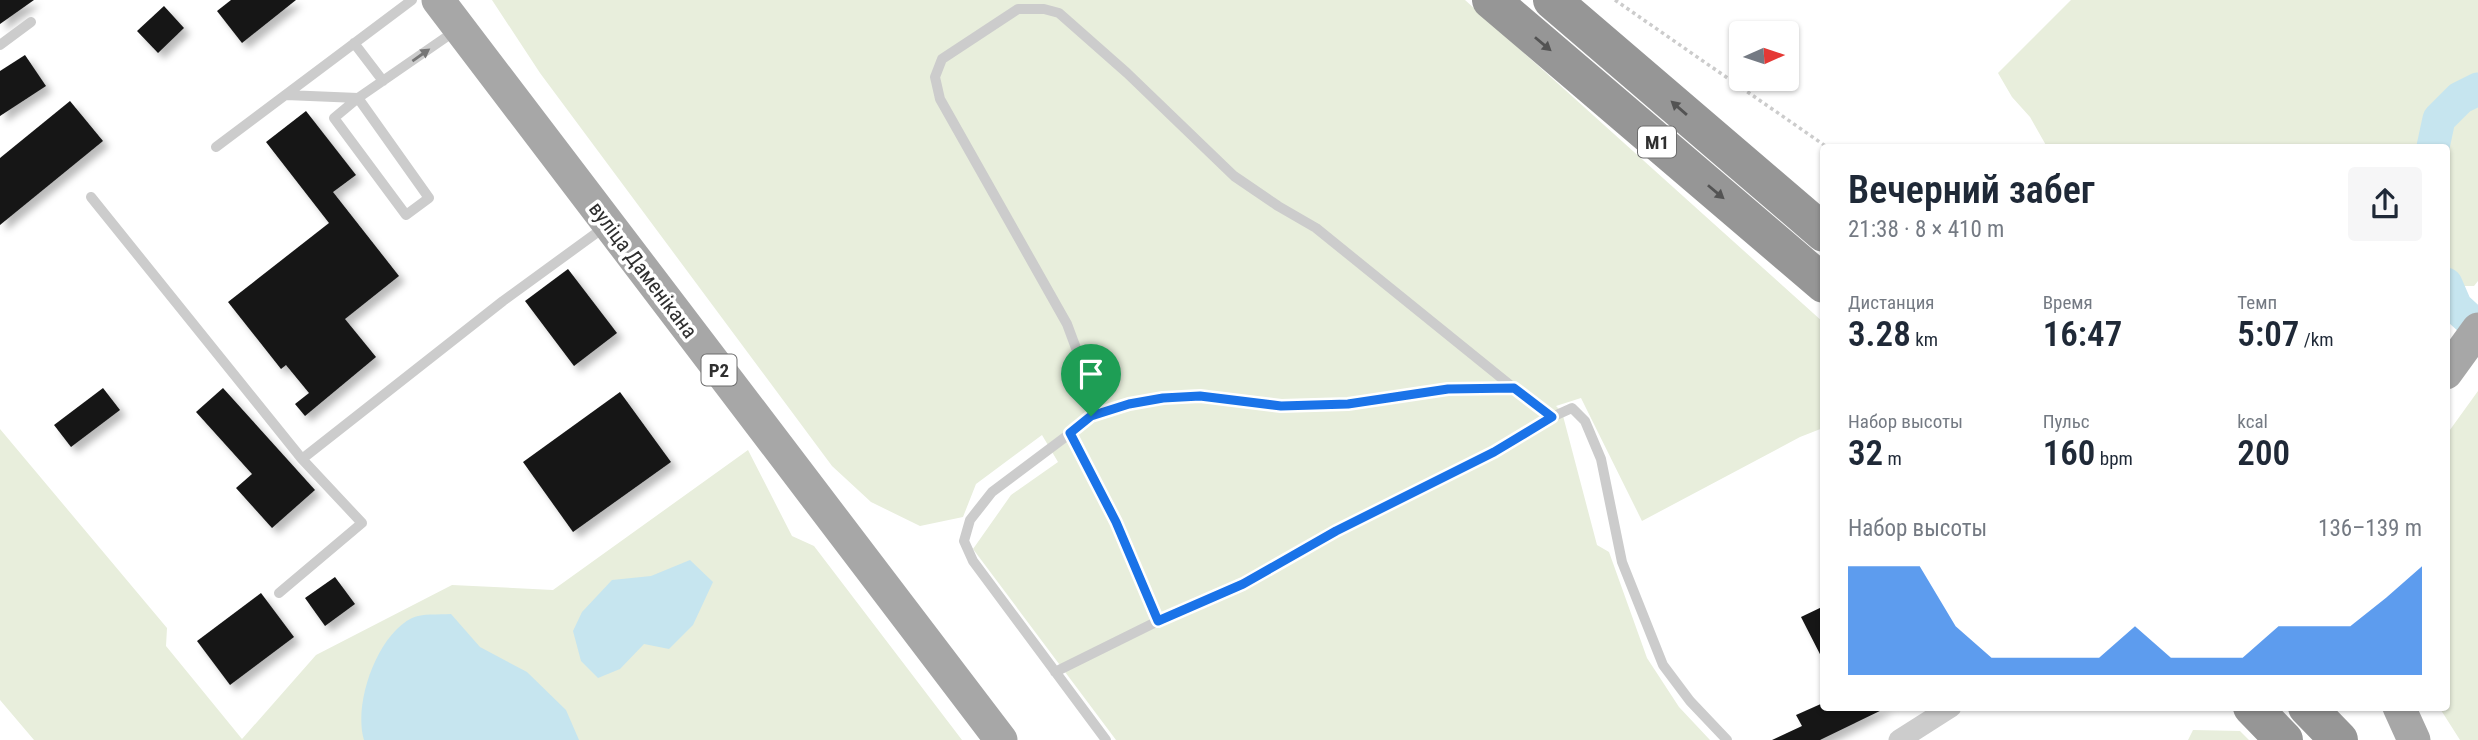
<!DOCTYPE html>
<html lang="ru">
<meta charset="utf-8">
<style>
body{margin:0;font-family:"Roboto Condensed",sans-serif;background:#f6f6f7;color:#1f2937;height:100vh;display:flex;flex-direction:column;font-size:26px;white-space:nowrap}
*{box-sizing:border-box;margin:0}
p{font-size:23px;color:#747a83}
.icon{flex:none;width:38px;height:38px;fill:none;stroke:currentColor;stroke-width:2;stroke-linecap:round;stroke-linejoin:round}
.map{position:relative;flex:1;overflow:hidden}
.panel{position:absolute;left:1820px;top:144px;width:630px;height:567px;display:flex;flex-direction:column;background:#fff;border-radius:7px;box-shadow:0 2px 5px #0004}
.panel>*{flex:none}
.needle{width:46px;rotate:87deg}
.fabs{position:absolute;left:1729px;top:21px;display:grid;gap:14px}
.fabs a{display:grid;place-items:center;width:70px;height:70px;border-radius:7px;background:#fff;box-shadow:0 2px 5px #0004;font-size:35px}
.pin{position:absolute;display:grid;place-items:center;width:60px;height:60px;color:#fff;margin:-72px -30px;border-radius:50% 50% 50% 0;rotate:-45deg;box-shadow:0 0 7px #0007}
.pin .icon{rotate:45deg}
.round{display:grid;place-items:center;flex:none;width:74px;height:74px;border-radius:7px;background:#f6f6f7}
.headline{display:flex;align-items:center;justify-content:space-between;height:119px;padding:0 28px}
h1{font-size:38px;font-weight:600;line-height:52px}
.stats{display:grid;grid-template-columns:repeat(3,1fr);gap:10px;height:119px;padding:7px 28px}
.stats div{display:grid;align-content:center}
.stats b{font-size:35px;font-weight:600}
.stats small{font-size:19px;font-weight:400}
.stats p{font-size:19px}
.chart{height:196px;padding:14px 28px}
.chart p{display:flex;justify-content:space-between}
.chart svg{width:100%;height:126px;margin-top:7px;fill:#1a73e8;opacity:.7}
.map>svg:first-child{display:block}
</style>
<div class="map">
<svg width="2478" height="740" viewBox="0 0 2478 740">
<defs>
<filter id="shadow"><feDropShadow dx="6" dy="6" stdDeviation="3.5" flood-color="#0004"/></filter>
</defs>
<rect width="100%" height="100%" fill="#fff"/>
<!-- green -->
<path fill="#e8eedc" d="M492,0H1465L1823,322V428L1800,437L1642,521L1581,398L1556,406L1562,412L1597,545L1609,552L1647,658L1679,707L1710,740H1116L973,549L1011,495L1058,462L1042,435L976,484L963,517L920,526L871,502L832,466L540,73Z
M2071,0H2478V281L2474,286H2447L2446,147H2047L2030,117L2012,97L1998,73Z
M2478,391V740H2460L2439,707H2446L2447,434Z
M0,429L167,628L166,646L242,739L316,655L452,585L553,590L748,450L792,536L814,546L962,740H34L0,700Z
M2193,730L2240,731L2249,740H2188Z"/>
<!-- water -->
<path fill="#c6e5ef" d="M690,560L713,582L693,625L669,649L644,644L620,669L598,678L581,661L573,631L582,612L612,580L651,576Z
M451,614L480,647L527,672L566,710L579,740H364C353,704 377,635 412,618C422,613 439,615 451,614Z"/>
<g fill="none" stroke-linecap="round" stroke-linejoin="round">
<!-- river -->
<path stroke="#c6e5ef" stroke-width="33" d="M2433,147L2439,119L2460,98L2478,89
M2446,284L2456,307L2478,327"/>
</g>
<!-- building -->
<path fill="#161616" filter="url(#shadow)" d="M0,0H34L0,24Z
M231,0H296L242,43L217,11Z
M164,6L184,28L158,53L137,31Z
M25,55L46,86L0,116V71Z
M70,101L103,141L0,225V158Z
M306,111L356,175L333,192L399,276L345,319L376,357L305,416L295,404L309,393L286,365L281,369L228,302L329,223L266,142Z
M568,269L617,333L574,366L525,301Z
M103,388L120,410L71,447L54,425Z
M223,388L315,490L272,528L236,488L252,474L196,412Z
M620,392L671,462L573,532L523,462Z
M335,577L355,604L325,626L305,598Z
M261,593L294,637L230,685L197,641Z
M1824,606V662L1801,617Z
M1823,703L1824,707H1888L1820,740H1772L1802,726L1796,715Z"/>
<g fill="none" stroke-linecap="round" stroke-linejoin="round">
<!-- path -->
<path stroke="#ccc" stroke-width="3.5" stroke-dasharray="3.5 3.5" stroke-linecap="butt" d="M1615,0L1827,147"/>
<!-- lane -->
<path stroke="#ccc" stroke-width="10" d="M354,43L383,81
M0,45L31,22
M286,95L358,98
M358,98L334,118L406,215L429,198L358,98L455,31
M216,147L412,0
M91,197L302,459L503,301L606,226
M1092,417L1129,404L1163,398L1200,396L1281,406L1348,404L1448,389L1514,388
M279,593L362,523L302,459
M1158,621L1243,584L1336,531L1494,452L1552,417
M1055,672L1158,621L1116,522L1070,433
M1106,740L973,561L964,541L970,520L992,492L1092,417L1083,367L1067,324L940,99L935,77L942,59L1018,9H1044L1059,13L1127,73L1234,176L1278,206L1316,228L1541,410L1552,417L1572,408L1585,421L1601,459L1622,562L1663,665L1690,701L1727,740"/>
<!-- street -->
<path stroke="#ccc" stroke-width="21" d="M1899,740L1951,707"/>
<!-- primary -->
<path stroke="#a7a7a7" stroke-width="33" d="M438,0L1001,740
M2446,373L2478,329
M2399,707L2414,740"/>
<!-- highway -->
<path stroke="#969696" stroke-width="38" d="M1491,0L1824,284
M1552,0L1824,233
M2252,707L2284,740
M2307,707L2339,740"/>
</g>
<!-- one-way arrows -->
<defs><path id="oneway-solid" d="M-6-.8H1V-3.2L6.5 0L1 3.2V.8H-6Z" transform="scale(1.75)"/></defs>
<g fill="#535353">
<use href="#oneway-solid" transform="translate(1543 44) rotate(40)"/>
<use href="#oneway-solid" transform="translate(1679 108) rotate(-139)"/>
<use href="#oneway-solid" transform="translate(1716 192) rotate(40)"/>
</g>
<use fill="#767676" href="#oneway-solid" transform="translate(421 55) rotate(-35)"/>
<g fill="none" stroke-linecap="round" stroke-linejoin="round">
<defs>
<path id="route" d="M1514,388L1552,417L1494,452L1336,531L1243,584L1158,621L1116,522L1070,433L1091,416L1129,404L1163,398L1200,396L1281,406L1348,404L1448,389Z"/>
</defs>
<!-- route casing -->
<use href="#route" stroke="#fff" stroke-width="14"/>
<!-- route -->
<use href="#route" stroke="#1a73e8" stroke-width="9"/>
</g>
<g text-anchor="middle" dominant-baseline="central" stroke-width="7" stroke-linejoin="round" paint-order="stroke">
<!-- shield labels -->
<g fill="#fff" stroke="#6d6d6d" stroke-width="2">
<rect x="1638" y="126.5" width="38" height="31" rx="5"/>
<rect x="701.5" y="354.5" width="35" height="31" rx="5"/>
</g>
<g font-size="19" font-weight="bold" fill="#2f2f2f">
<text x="1657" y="142">М1</text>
<text x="719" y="370">Р2</text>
</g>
<!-- street labels -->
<g font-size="21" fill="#2f2f2f" stroke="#fff">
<text transform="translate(643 270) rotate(53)">вуліца Даменікана</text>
</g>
</g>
</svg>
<div class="fabs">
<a><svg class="needle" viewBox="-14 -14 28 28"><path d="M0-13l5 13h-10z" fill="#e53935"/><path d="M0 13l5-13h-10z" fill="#747a83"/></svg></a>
</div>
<div class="pin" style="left:1091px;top:416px;background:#1e9e55"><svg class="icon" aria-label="arrive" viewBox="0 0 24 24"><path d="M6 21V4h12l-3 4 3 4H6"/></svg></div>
<section class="panel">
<div class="headline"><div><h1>Вечерний забег</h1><p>21:38 · 8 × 410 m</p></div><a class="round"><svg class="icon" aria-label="share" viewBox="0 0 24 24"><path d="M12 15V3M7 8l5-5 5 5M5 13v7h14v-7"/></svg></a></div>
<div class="stats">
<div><p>Дистанция</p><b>3.28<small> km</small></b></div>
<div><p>Время</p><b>16:47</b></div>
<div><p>Темп</p><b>5:07<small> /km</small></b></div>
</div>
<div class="stats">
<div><p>Набор высоты</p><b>32<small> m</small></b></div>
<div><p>Пульс</p><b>160<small> bpm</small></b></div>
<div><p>kcal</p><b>200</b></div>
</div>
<div class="chart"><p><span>Набор высоты</span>136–139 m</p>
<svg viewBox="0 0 160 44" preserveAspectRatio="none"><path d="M0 44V6L10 6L20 6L30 27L40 38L50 38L60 38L70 38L80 27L90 38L100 38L110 38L120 27L130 27L140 27L150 17L160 6V44z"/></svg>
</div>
</section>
</div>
